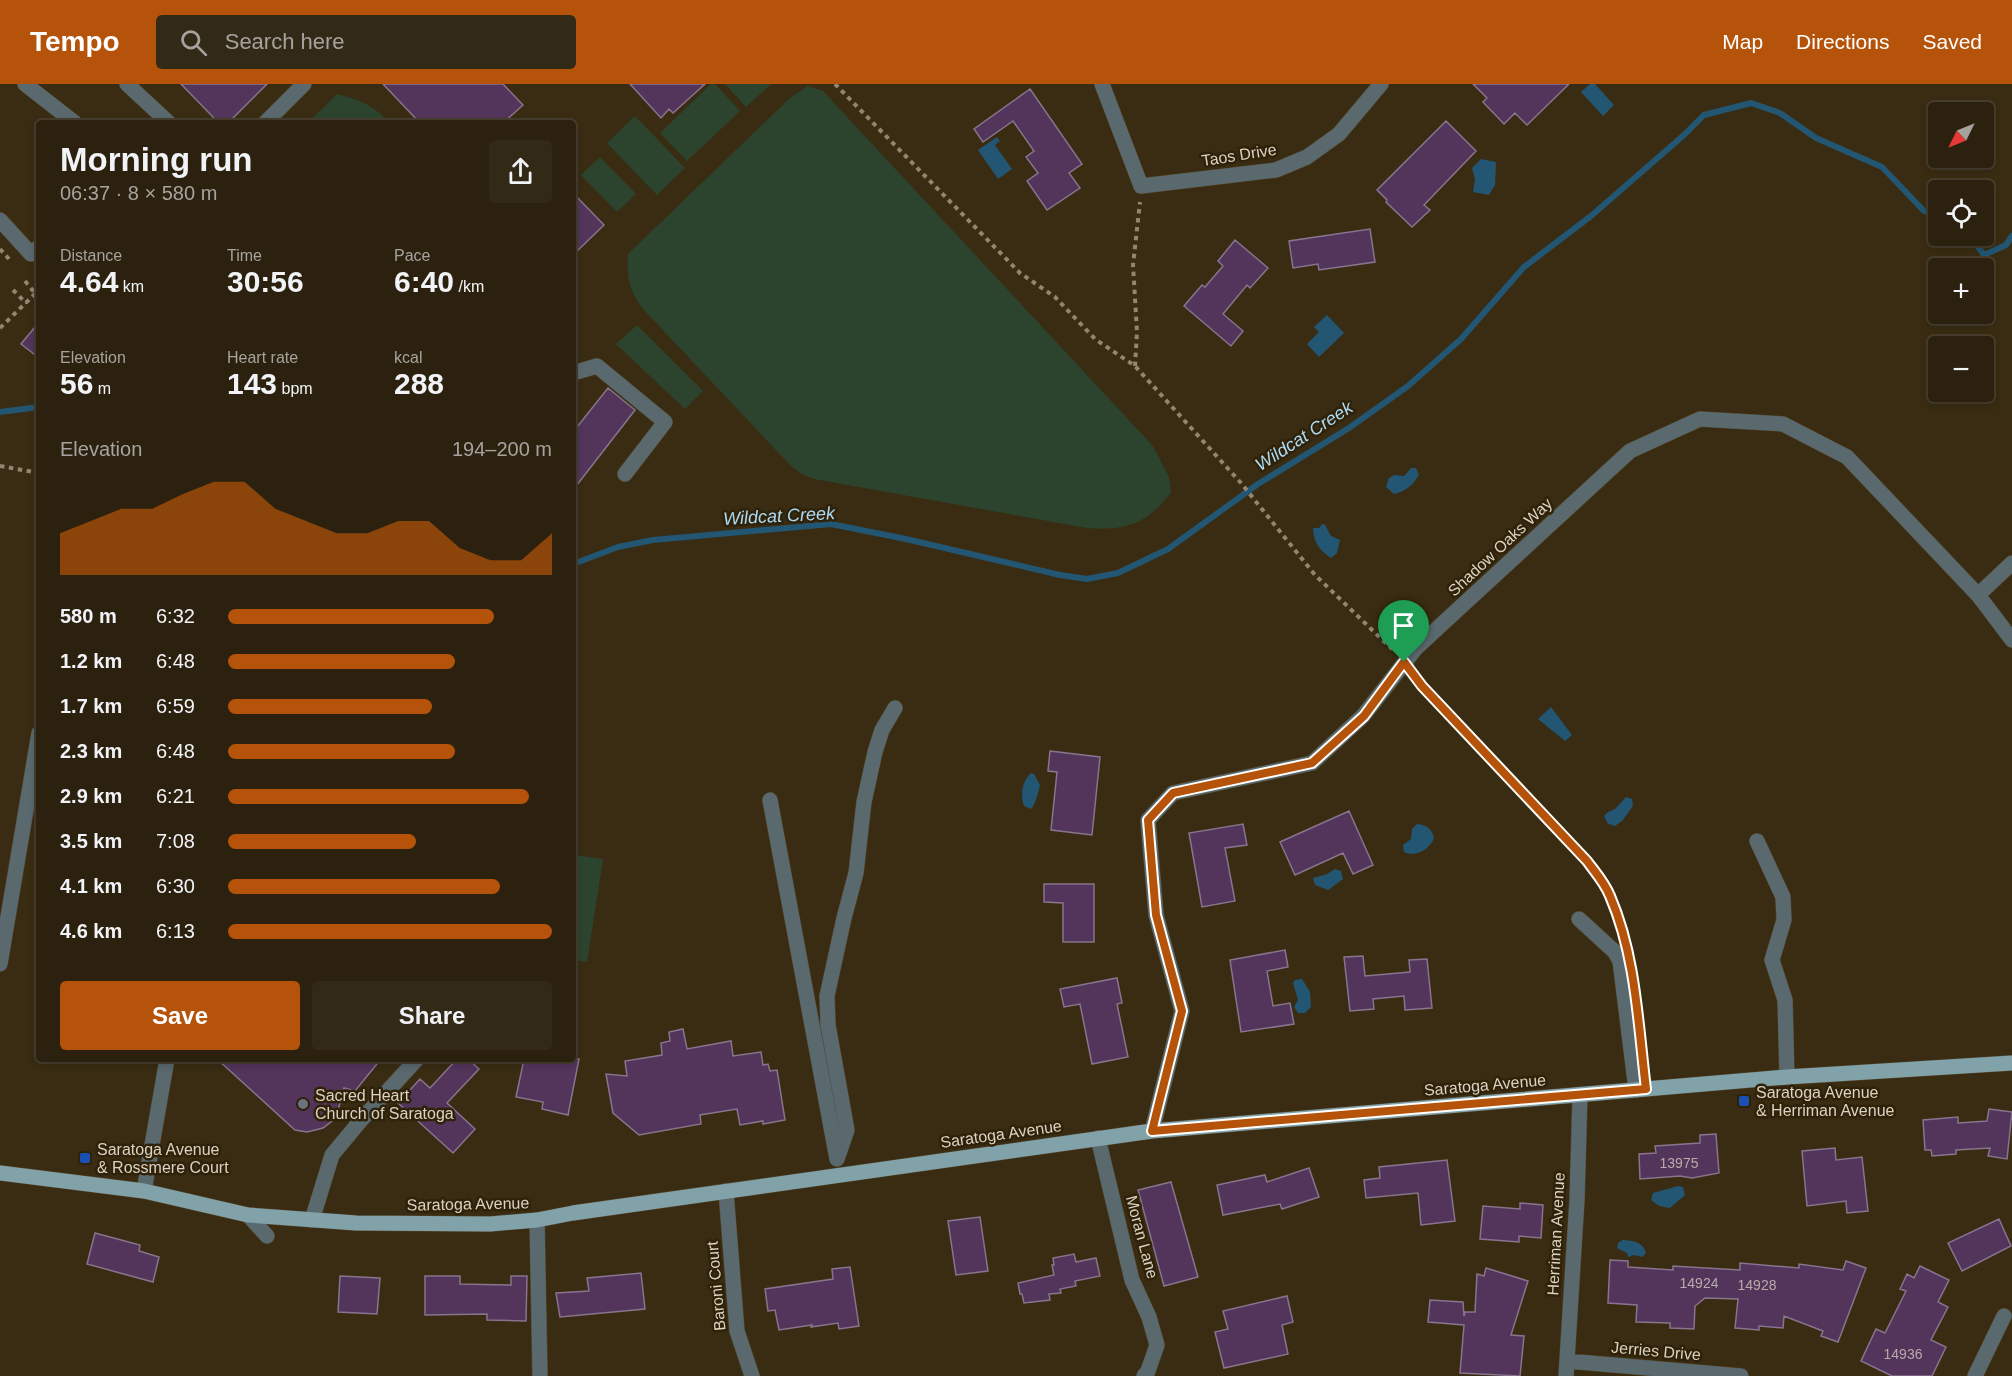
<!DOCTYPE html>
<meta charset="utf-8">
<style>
body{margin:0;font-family:Helvetica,sans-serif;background:#332917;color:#f1f3f6;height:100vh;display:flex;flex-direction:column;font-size:22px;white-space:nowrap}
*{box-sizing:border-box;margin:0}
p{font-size:20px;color:#a6a39e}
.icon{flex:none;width:33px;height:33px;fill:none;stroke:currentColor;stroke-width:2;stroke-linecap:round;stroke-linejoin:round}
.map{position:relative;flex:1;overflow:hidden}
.drawer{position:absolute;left:36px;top:36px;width:540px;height:942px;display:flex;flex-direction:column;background:#2b210e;border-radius:6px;box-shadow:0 3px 9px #0003,0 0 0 2px #473e2e}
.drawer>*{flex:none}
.needle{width:39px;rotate:227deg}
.fabs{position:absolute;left:1928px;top:18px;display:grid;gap:12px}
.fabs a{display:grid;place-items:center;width:66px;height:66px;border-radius:6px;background:#2b210e;box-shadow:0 3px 9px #0003,0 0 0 2px #473e2e;font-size:30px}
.pin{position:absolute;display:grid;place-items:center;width:51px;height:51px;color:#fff;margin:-62px -26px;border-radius:50% 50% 50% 0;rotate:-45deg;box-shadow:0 0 6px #0007}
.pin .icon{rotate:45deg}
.round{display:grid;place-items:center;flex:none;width:63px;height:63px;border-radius:6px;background:#332917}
.summary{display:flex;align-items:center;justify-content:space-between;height:102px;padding:0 24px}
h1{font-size:33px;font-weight:800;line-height:45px}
.metrics{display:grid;grid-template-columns:repeat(3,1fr);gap:9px;height:102px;padding:6px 24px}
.metrics div{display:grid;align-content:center}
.metrics b{font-size:30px;font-weight:800}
.metrics small{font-size:16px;font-weight:400}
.metrics p{font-size:16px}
.chart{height:168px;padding:12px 24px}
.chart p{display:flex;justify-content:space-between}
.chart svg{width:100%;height:108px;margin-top:6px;fill:#b45309;opacity:.7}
.button{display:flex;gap:12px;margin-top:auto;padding:12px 24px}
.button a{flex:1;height:69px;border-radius:6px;background:#b45309;color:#fff;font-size:24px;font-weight:800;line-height:69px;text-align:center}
.button a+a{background:#332917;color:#f1f3f6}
ul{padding:0 24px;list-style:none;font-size:20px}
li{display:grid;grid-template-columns:96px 72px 1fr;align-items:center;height:45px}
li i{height:15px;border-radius:8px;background:#b45309}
header{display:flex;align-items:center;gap:36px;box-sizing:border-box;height:84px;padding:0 30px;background:#b45309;color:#fff}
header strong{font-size:28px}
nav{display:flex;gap:33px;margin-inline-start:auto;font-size:21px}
.search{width:420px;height:54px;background:#332917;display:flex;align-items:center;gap:15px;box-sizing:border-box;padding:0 21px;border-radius:6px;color:#a6a39e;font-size:22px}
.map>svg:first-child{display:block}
</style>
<header>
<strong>Tempo</strong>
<div class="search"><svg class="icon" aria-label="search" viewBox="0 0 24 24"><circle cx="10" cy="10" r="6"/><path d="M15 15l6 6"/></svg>Search here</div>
<nav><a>Map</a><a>Directions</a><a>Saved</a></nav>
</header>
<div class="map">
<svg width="2012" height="1292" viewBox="0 0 2012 1292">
<rect width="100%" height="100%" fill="#392c12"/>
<!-- green -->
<path fill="#2c442e" d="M711,0H715L740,27L687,77L660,49Z
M725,0H771L746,23Z
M808,2L823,7L834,19L1153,362L1169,393L1171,409C1146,440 1126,447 1087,444L814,395L800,389L791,382L643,225C628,204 627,195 628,170L790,14Z
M337,10C362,17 372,20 390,39H308Z
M635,32L685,84L657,111L607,59Z
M600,73L636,110L617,128L581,91Z
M637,241L703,307L685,325L616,260Z
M573,771L603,775L587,878L573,876Z"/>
<!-- water -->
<path fill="#225673" d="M1590,0H1595L1614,21L1603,32L1581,8Z
M997,53L1000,57L995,61L1012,85L998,95L978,66Z
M1481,75L1496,78L1495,101L1489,111L1473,108L1475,95L1472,84Z
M1327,231L1344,249L1319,273L1307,260L1319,248L1314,243Z
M1411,384H1416L1419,391C1413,401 1405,408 1394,410L1386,403L1389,394L1394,391L1404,392Z
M1322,440L1325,441L1331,452L1340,456L1337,469L1331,474C1320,467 1313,458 1313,444H1319Z
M1551,623L1572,651L1565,657L1538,635Z
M1031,689L1034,690L1040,701C1039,706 1035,722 1031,725L1024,722C1020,710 1022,698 1031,689Z
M1626,713L1632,715L1633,722L1622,737L1615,742L1608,740L1604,732L1608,728L1615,725Z
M1417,740C1427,741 1432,745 1434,754C1430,765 1415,774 1404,768L1403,761L1411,755L1412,745Z
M1335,785L1341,787L1343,795L1328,806L1315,801L1313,794L1327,790Z
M1302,895L1310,908L1311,923L1305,929H1298L1294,923L1298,916L1293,899L1295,896Z
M1678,1102L1683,1103L1685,1111L1670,1124L1659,1122L1651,1116L1653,1109Z
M1623,1156C1633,1156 1644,1159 1646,1169L1642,1173L1634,1171L1628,1173L1627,1169L1617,1164L1618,1159Z"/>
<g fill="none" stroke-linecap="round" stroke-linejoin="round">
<!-- stream -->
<path stroke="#225673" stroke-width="6" d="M1970,152L1984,171L2006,161L2012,152
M0,328L39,323
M573,480L618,463L653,456L831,440L906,455L1060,491L1087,495L1118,489L1168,465L1258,400L1349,344L1408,302L1461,255L1524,183L1591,132L1684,51L1704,31L1751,19L1780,29L1816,54L1882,83L1924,127L1938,132"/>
</g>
<!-- building -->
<path fill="#53355b" stroke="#87748d" stroke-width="1.5" d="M181,0H267L228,39H214L213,33Z
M383,0H503L523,21L503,39H420Z
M630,0H705L673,29L669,25L661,34Z
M1473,0H1569L1527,41L1515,29L1504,40L1483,18L1487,14Z
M1030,5L1082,80L1069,89L1080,104L1047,126L1027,97L1038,89L1026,73L1034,67L1013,37L983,58L974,45Z
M1446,37L1476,67L1424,121L1430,126L1412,143L1386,118L1387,116L1377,106Z
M573,109L604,141L573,171Z
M1370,145L1375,178L1319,186L1318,180L1293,184L1289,157Z
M1235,156L1268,184L1250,204L1247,201L1223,230L1243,247L1231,262L1184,222L1202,201L1205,203L1223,182L1218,177Z
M39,238V274L21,260Z
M608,304L635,326L573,406V348Z
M1050,667L1100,673L1092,751L1051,746L1057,688L1048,687Z
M1349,727L1373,781L1353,790L1343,769L1295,791L1280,758Z
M1243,740L1247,761L1225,764L1235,817L1202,823L1189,749Z
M1044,800H1094V858H1063V819L1044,818Z
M1285,866L1288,883L1267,887L1273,922L1290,919L1294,940L1241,948L1230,876Z
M1363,872L1365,892L1410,888L1409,876L1427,875L1432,924L1405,926L1404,912L1373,915L1374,925L1350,927L1344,873Z
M1117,894L1122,919L1117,920L1128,973L1092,980L1080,920L1064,923L1060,905Z
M683,945L687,965L731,957L733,972L761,968L763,981L768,980L770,987L777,986L785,1036L763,1040V1037L740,1041L737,1025L700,1031L701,1040L639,1051L613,1029L606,990L627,992L625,977L662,971L661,959L670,957L669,948Z
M217,975H381L355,1007L344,1004L336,1034L323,1044L307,1048L295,1046Z
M457,975H468L479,985L447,1019L475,1045L453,1069L398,1019L420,995L430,1004Z
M524,975H579L568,1031L542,1025L543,1018L516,1013Z
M1989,1025L2012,1028L2007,1075L1988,1072L1990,1064L1956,1066V1070L1932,1072L1931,1066H1925L1923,1036L1958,1033V1039L1987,1037Z
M1716,1050L1719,1089L1692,1094L1680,1092L1640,1095L1639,1070L1656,1069L1655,1062L1700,1059V1051Z
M1835,1064L1836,1076L1862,1073L1868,1127L1847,1129L1846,1117L1807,1122L1802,1067Z
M1447,1076L1455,1137L1421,1141L1418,1109L1366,1114L1364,1096L1380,1094L1379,1083Z
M1309,1084L1319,1113L1282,1125L1280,1120L1223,1131L1217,1101L1265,1091L1267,1098Z
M1171,1098L1198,1193L1164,1202L1138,1106Z
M1520,1119L1543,1121L1541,1154L1519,1152V1158L1480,1155L1483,1122L1520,1125Z
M980,1133L988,1187L956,1191L948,1137Z
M1999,1135L2011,1162L1962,1187L1948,1159Z
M95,1149L140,1161L139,1167L159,1173L153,1198L87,1180Z
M1074,1170L1076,1178L1096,1174L1100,1192L1075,1197L1076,1202L1060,1205L1061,1209L1049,1210L1050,1216L1024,1219L1022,1210H1020L1018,1199L1054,1191L1052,1181H1054L1053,1174Z
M1610,1176L1628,1177V1183L1673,1186V1182L1740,1186V1179L1799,1184V1180L1843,1186L1846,1177L1866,1184L1838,1258L1821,1252L1823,1247L1784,1232L1783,1244L1759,1242V1246L1735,1244L1738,1215L1705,1214L1695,1222L1694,1245L1670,1244V1239L1636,1238L1637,1221L1608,1219Z
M1920,1182L1949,1196L1938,1218L1948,1223L1931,1256L1946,1263L1932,1292H1892L1861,1277L1876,1245L1885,1249L1906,1207L1900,1205L1907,1190L1914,1194Z
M850,1183L859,1242L839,1245L838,1239L811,1243L812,1241L779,1246L775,1226L768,1227L765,1205L833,1195L832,1185Z
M1486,1184L1528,1197L1511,1251L1524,1252L1520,1292L1460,1289L1464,1241L1428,1238L1430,1216L1463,1218L1464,1232L1465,1228H1475L1477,1190L1484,1192Z
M641,1189L645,1225L560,1233L556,1209L589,1207L587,1194Z
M340,1192L380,1194L377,1230L338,1228Z
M425,1192H460V1200L511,1201V1192H527L526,1237L487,1236V1230L425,1231Z
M1287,1212L1293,1238L1282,1241L1288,1270L1224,1284L1215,1248L1228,1245L1223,1227Z"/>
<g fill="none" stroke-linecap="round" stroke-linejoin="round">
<defs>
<path id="minor" d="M25,0L75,39
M127,0L169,39
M1102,0L1141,102L1276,86L1307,73L1339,50L1381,0
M265,39L304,0
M0,136L31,170L39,163
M573,289L597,282L665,338L625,390
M1978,511L2012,479
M770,716L837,1075
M1757,757L1783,813L1784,836L1772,876L1785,916L1787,993
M1579,835L1615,868L1620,877L1636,1006
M0,880L39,649
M1152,1047L1182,927L1156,831L1148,736L1173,709L1312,679L1363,632L1416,564L1630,367L1700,335L1783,340L1847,373L1978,511L2012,556
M1098,1054L1132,1196L1149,1233L1157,1261L1148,1287L1144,1292
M837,1075L847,1046L828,941L827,912L844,834L856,789L864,718L875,668L882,646L895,624
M144,1107L167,975
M726,1107L737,1247L752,1292
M248,1131L267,1152
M312,1136L332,1071L362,1035L417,975
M537,1136L540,1292
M1567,1277L1741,1292
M1566,1292L1577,1116L1580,1011
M1975,1292L2004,1232"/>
<path id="major" d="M0,1089L144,1107L248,1131L356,1139L490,1140L537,1136L573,1129L1152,1047L1787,993L2012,979"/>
</defs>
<!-- minor casing -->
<use href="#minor" stroke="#53472e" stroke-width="16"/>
<!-- major casing -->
<use href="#major" stroke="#53472e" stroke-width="16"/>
<!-- path -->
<path stroke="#908672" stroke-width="4" stroke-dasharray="4.5 4.5" stroke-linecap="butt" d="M835,0L1020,189L1055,213L1095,255L1135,282L1241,399L1315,491L1393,566
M0,165L9,175
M25,197L35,209
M13,206L26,219
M0,244L39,206
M1135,282L1137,248L1133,181L1140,118
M0,382L39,389
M1413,590L1422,602L1587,777L1609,809L1625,856"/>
<!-- minor -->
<use href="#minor" stroke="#59696d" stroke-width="15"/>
<!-- major -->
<use href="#major" stroke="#82a2aa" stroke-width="15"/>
</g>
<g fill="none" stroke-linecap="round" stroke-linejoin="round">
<defs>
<path id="route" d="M1404,578L1422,602L1587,777C1595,788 1605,799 1610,812C1636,872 1638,940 1646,1005L1152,1047L1182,927L1156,831L1148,736L1173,709L1312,679L1364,632Z"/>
</defs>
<!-- route casing -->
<use href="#route" stroke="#fff" stroke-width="12"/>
<!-- route -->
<use href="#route" stroke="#b45309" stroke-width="8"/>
</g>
<!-- markers -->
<g fill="#1a4fb4" stroke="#2f2208" stroke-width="2">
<rect x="1738" y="1011" width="12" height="12" rx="3"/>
<rect x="79" y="1068" width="12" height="12" rx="3"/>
</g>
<circle fill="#6b7280" stroke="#2f2208" stroke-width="2" cx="303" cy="1020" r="6"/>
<g text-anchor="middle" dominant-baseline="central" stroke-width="5" stroke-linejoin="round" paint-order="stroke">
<!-- number labels -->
<g font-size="14" fill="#b8aba9">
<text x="1679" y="1079">13975</text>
<text x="1699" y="1199">14924</text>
<text x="1757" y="1201">14928</text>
<text x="1903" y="1270">14936</text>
</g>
<!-- street labels -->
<g font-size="16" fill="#dad2c3" stroke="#2f2208">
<text transform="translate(1239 71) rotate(-9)">Taos Drive</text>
<text transform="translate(1500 463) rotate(-43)">Shadow Oaks Way</text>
<text transform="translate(1485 1001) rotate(-5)">Saratoga Avenue</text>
<text transform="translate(1001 1050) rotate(-8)">Saratoga Avenue</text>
<text transform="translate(468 1120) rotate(-1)">Saratoga Avenue</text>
<text transform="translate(1556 1150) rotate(-87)">Herriman Avenue</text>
<text transform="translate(1142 1153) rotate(75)">Moran Lane</text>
<text transform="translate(716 1202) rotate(-95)">Baroni Court</text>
<text transform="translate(1656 1267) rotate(5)">Jerries Drive</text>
</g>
<!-- poi labels -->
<g font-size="16" fill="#dad2c3" stroke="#2f2208" text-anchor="start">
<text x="1756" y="1008">Saratoga Avenue<tspan x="1756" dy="18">&amp; Herriman Avenue</tspan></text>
<text x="315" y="1011">Sacred Heart<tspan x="315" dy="18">Church of Saratoga</tspan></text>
<text x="97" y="1065">Saratoga Avenue<tspan x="97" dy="18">&amp; Rossmere Court</tspan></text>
</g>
<!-- water labels -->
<g font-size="18" font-style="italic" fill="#acdaf6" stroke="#2f2208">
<text transform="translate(1304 352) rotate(-33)">Wildcat Creek</text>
<text transform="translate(779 432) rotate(-3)">Wildcat Creek</text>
</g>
</g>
</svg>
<div class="fabs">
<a><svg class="needle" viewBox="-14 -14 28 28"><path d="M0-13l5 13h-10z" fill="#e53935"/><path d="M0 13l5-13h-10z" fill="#a6a39e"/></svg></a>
<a><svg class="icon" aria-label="locate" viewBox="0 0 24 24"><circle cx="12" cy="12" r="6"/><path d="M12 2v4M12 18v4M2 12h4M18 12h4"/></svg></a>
<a>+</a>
<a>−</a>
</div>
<div class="pin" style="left:1404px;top:578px;background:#1e9e55"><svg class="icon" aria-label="arrive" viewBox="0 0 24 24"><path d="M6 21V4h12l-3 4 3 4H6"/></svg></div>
<section class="drawer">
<div class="summary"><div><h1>Morning run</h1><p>06:37 · 8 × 580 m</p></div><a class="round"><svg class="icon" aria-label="share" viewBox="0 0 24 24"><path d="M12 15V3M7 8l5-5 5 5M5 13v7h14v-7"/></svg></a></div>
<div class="metrics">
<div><p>Distance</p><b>4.64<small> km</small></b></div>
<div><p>Time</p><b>30:56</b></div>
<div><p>Pace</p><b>6:40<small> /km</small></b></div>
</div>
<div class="metrics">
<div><p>Elevation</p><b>56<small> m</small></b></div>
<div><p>Heart rate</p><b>143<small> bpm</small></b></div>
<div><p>kcal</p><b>288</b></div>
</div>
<div class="chart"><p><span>Elevation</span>194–200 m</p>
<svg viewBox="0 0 160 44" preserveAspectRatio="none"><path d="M0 44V27L10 22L20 17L30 17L40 11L50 6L60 6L70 17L80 22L90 27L100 27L110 22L120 22L130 33L140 38L150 38L160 27V44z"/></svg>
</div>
<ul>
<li><b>580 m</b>6:32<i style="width:82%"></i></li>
<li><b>1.2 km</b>6:48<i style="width:70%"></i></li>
<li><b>1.7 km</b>6:59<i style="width:63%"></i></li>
<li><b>2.3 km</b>6:48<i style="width:70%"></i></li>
<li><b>2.9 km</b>6:21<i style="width:93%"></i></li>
<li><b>3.5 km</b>7:08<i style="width:58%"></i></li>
<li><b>4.1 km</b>6:30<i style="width:84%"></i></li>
<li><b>4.6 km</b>6:13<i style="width:100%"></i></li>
</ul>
<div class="button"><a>Save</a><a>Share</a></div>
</section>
</div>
